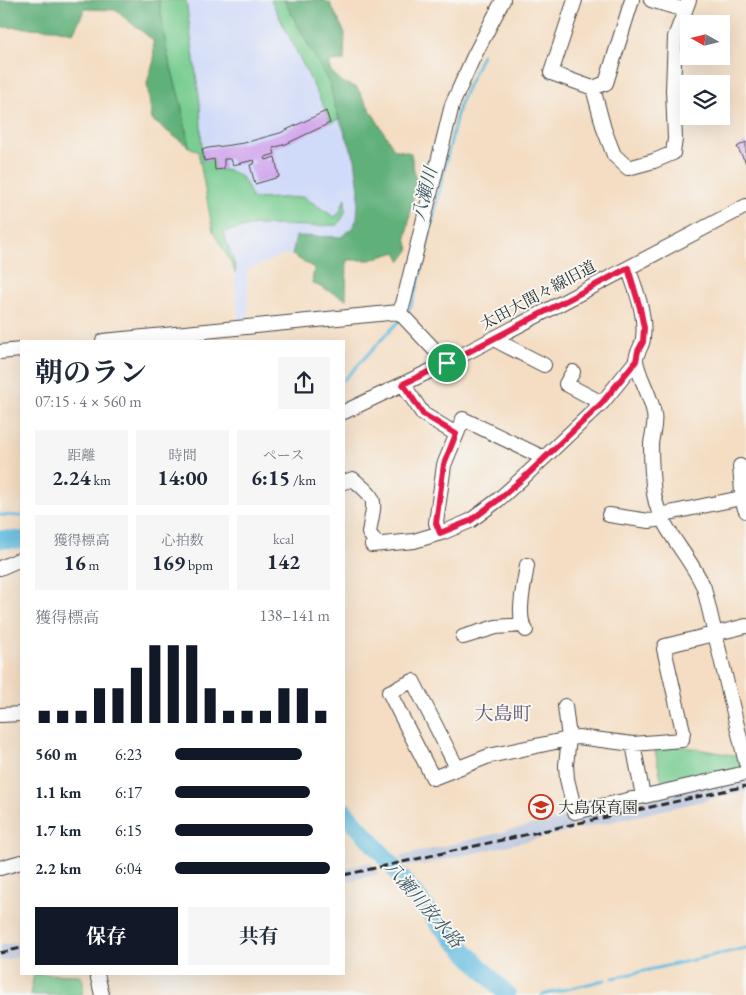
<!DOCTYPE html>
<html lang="ja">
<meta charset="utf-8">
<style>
body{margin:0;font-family:"EB Garamond","Noto Serif JP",serif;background:#f6f6f7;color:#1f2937;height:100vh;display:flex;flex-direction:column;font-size:19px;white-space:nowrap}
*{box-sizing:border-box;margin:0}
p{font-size:16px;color:#747a83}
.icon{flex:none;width:28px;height:28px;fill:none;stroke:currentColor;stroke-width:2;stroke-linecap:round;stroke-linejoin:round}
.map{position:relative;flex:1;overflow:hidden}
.panel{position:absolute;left:20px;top:340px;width:325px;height:635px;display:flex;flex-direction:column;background:#fff;border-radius:0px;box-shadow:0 5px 20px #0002}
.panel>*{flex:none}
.needle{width:32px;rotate:278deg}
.fabs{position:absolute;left:680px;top:15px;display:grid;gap:10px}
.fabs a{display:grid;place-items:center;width:50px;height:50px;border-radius:0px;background:#fff;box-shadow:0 5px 20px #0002;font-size:25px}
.pin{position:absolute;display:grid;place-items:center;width:42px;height:42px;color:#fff;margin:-21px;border:2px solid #fff;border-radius:50%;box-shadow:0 1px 5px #0007}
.round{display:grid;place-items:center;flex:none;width:52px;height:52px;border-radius:0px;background:#f6f6f7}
.headline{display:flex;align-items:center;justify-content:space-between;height:85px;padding:0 15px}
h1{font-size:28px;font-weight:700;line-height:38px}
.metrics{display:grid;grid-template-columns:repeat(3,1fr);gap:8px;height:85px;padding:5px 15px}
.metrics div{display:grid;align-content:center;border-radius:0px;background:#f6f6f7;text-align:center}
.metrics b{font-size:21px;font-weight:700}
.metrics small{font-size:14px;font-weight:400}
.metrics p{font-size:14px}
.chart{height:140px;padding:10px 15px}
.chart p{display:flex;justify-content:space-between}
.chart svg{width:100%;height:90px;margin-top:5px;stroke:#111827;stroke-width:6}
.cta{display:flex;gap:10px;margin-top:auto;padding:10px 15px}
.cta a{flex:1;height:58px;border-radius:0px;background:#111827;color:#fff;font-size:20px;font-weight:700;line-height:58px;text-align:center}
.cta a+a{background:#f6f6f7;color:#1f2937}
ul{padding:0 15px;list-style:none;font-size:16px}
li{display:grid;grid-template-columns:80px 60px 1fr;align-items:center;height:38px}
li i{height:12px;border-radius:6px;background:#111827}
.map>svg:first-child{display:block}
</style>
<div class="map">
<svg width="746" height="995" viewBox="0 0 746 995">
<rect width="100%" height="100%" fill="#f6f6f2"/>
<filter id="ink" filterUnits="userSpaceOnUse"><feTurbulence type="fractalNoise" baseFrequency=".02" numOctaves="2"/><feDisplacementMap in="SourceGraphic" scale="10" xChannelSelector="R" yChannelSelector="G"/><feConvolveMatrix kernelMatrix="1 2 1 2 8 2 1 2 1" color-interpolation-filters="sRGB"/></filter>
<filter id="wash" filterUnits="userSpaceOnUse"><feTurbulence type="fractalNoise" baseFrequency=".0096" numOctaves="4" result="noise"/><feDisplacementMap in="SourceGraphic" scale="20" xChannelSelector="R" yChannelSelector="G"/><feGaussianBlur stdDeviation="1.12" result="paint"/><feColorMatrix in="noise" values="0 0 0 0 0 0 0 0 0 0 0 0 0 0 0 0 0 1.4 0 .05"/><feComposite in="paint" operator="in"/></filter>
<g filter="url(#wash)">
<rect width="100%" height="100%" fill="#f4ddc2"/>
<!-- built -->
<path fill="#d0daf9" d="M177,0H284L335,107L355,159L359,189L357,220L352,228L341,237L297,236L292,255H283L247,270L248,318L250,322L237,323L238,320L235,273L232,264L213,231L197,146Z"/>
<!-- industrial -->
<path fill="#bac4de" d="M746,777V791L579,829L577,828L575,816Z
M570,816L573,829L571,831L421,865L408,866L398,857Z
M370,862L379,874L344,882V868Z
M21,941V956L0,961V946Z"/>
<!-- green -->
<path fill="#77cc90" stroke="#517c5e" d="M159,0H186L200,103L202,149L204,161L214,159L216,170C238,169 246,178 252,199L304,197L334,217L339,214L345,198C346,211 346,215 337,225L315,226L256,225L223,232L236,268L235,273L232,264L213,232L198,151L189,147L181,104L167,53Z
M271,0H284L330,85L339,119L330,123L326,111Z
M674,745L739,756L741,766L739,771L663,787L654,747Z
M34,974L79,975C85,979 83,988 82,995H30Z"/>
<!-- forest -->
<path fill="#61b07a" stroke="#466e52" d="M0,0H159L167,53L181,104L189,147L152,120L147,83L154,60L153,40L115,10L85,9L73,33L55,29L0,27Z
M284,0H322L330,3L345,33L344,61L330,62V70L342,82L357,88L394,149L411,153L416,181L406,238L409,250L401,261L396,252L370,260H347L346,299L312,283L314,268L292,255L296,236L341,237L352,228L357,219L359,189L355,159L335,107L330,85Z"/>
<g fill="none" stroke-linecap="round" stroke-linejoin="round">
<!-- stream -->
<path stroke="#63bce0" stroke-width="3" d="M405,313L411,306L419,280L459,106L482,55
M344,380L400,320
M0,515L21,516
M613,978L746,948
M542,995L605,980"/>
<!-- river -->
<path stroke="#63bce0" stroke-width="18" d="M0,539L21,540
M344,811L384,856L438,923L507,995"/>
</g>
<g id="blocks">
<!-- building -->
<path fill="#d3aaed" d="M326,111L330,123L286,144L273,148L275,154L265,157L266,160L275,157L279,177L255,184L250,165L255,163L254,160L233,165L231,159H224V169L215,170L214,159L204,161L202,149L244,143L280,133Z
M746,142V163L737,147Z"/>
</g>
</g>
<g filter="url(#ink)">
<use href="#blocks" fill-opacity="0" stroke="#494642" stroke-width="1"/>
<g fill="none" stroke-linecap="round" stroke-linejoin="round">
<defs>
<path id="minor" d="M575,0L551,73L593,88L606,83L632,0
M651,0L685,10
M593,88L604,129L614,155L628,168L654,161L673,153L675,139L673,90L675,37L689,0
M628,268C636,289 646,315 643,338C643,346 636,352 636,360C637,374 652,397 654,414C656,424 652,434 651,444C651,460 652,478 654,494C659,528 690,555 704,588L746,763
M399,312L447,363
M496,337L501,343L544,365
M103,341L399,312L403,304L452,105L473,58L503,0
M0,352L21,350
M573,372L566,384L602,403
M403,384L423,414L456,434
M344,412L447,363L746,206
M740,466L742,492L741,498L746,511
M344,482L353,479C380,502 374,499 369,533L377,544
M609,515L649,521L656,520L669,513L741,498
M440,533L436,523L444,465L463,419L544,458
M372,545L414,541L444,532L470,521L498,500L528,473L602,403L636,361
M0,568L21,559
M526,630C515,617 525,582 527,565
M463,637L496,627L522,625
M565,706L569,738L566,765L567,779L575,812L746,773
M0,715L21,714
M633,744L643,796
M457,768L413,681L389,692L433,778L489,756L578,737L633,744L682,740L683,731L664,649L665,646L746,626
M0,868L21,862
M97,974L102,995"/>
</defs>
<!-- minor casing -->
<use href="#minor" stroke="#494642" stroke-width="16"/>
<!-- minor -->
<use href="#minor" stroke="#fff" stroke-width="14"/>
<!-- rail -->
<path stroke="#2b2b2b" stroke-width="3" stroke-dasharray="8 4" stroke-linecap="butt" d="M344,875L746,786
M0,953L21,948"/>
</g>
</g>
<g fill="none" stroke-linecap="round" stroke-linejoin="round" filter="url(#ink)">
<defs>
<path id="route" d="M628,268L640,308L644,328L643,342L638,351L636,361L602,403L528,474L498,500L470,521L440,533L436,523L444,464L456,434L423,414L403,384L447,363Z"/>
</defs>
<!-- route casing -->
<use href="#route" stroke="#fff" stroke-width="10"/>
<!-- route -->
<use href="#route" stroke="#e11d48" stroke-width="6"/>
</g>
<!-- icons -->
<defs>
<symbol id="school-ring" viewBox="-11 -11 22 22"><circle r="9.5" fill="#f6f6f2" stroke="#c8321e" stroke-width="1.5"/><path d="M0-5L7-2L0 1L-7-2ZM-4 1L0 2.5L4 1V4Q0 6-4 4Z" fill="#c8321e"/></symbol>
</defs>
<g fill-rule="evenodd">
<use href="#school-ring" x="527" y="793" width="28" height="28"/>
</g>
<g text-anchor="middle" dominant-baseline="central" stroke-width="4" stroke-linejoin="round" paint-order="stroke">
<!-- street labels -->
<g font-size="16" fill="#2b2b2b" stroke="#f6f6f2">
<text transform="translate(538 295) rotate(-28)">太田大間々線旧道</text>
</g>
<!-- poi labels -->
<g font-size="16" fill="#2b2b2b" stroke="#f6f6f2" text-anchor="start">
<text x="558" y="807">大島保育園</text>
</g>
<!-- water labels -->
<g font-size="18" font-style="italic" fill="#3c5661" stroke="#f6f6f2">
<text transform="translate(424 194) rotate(-76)">八瀬川</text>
<text transform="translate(424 904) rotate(49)">八瀬川放水路</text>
</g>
<!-- quarter labels -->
<g font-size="19" fill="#66576f" stroke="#f6f6f2">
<text x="503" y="713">大島町</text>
</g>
</g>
</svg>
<div class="fabs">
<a><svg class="needle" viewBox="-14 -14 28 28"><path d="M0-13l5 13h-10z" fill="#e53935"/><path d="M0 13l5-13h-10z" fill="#747a83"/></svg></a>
<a><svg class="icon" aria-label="layers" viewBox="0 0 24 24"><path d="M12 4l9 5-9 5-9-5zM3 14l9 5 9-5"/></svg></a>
</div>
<div class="pin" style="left:447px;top:363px;background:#1e9e55"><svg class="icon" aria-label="arrive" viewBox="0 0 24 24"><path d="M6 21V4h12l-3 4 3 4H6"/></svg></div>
<section class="panel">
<div class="headline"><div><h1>朝のラン</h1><p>07:15 · 4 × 560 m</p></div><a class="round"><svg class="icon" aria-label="share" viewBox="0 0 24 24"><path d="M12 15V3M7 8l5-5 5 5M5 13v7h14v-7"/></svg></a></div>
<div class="metrics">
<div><p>距離</p><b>2.24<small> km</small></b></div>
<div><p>時間</p><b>14:00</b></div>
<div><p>ペース</p><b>6:15<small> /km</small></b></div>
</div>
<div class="metrics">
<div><p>獲得標高</p><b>16<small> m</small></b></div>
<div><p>心拍数</p><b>169<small> bpm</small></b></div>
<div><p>kcal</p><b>142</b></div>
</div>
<div class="chart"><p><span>獲得標高</span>138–141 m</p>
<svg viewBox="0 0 160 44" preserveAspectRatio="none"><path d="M5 44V38M15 44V38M25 44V38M35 44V27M45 44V27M55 44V17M65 44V6M75 44V6M85 44V6M95 44V27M105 44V38M115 44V38M125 44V38M135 44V27M145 44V27M155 44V38"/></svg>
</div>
<ul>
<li><b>560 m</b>6:23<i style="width:82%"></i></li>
<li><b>1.1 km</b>6:17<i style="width:87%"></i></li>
<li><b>1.7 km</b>6:15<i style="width:89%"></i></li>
<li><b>2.2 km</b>6:04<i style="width:100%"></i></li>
</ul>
<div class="cta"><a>保存</a><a>共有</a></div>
</section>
</div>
